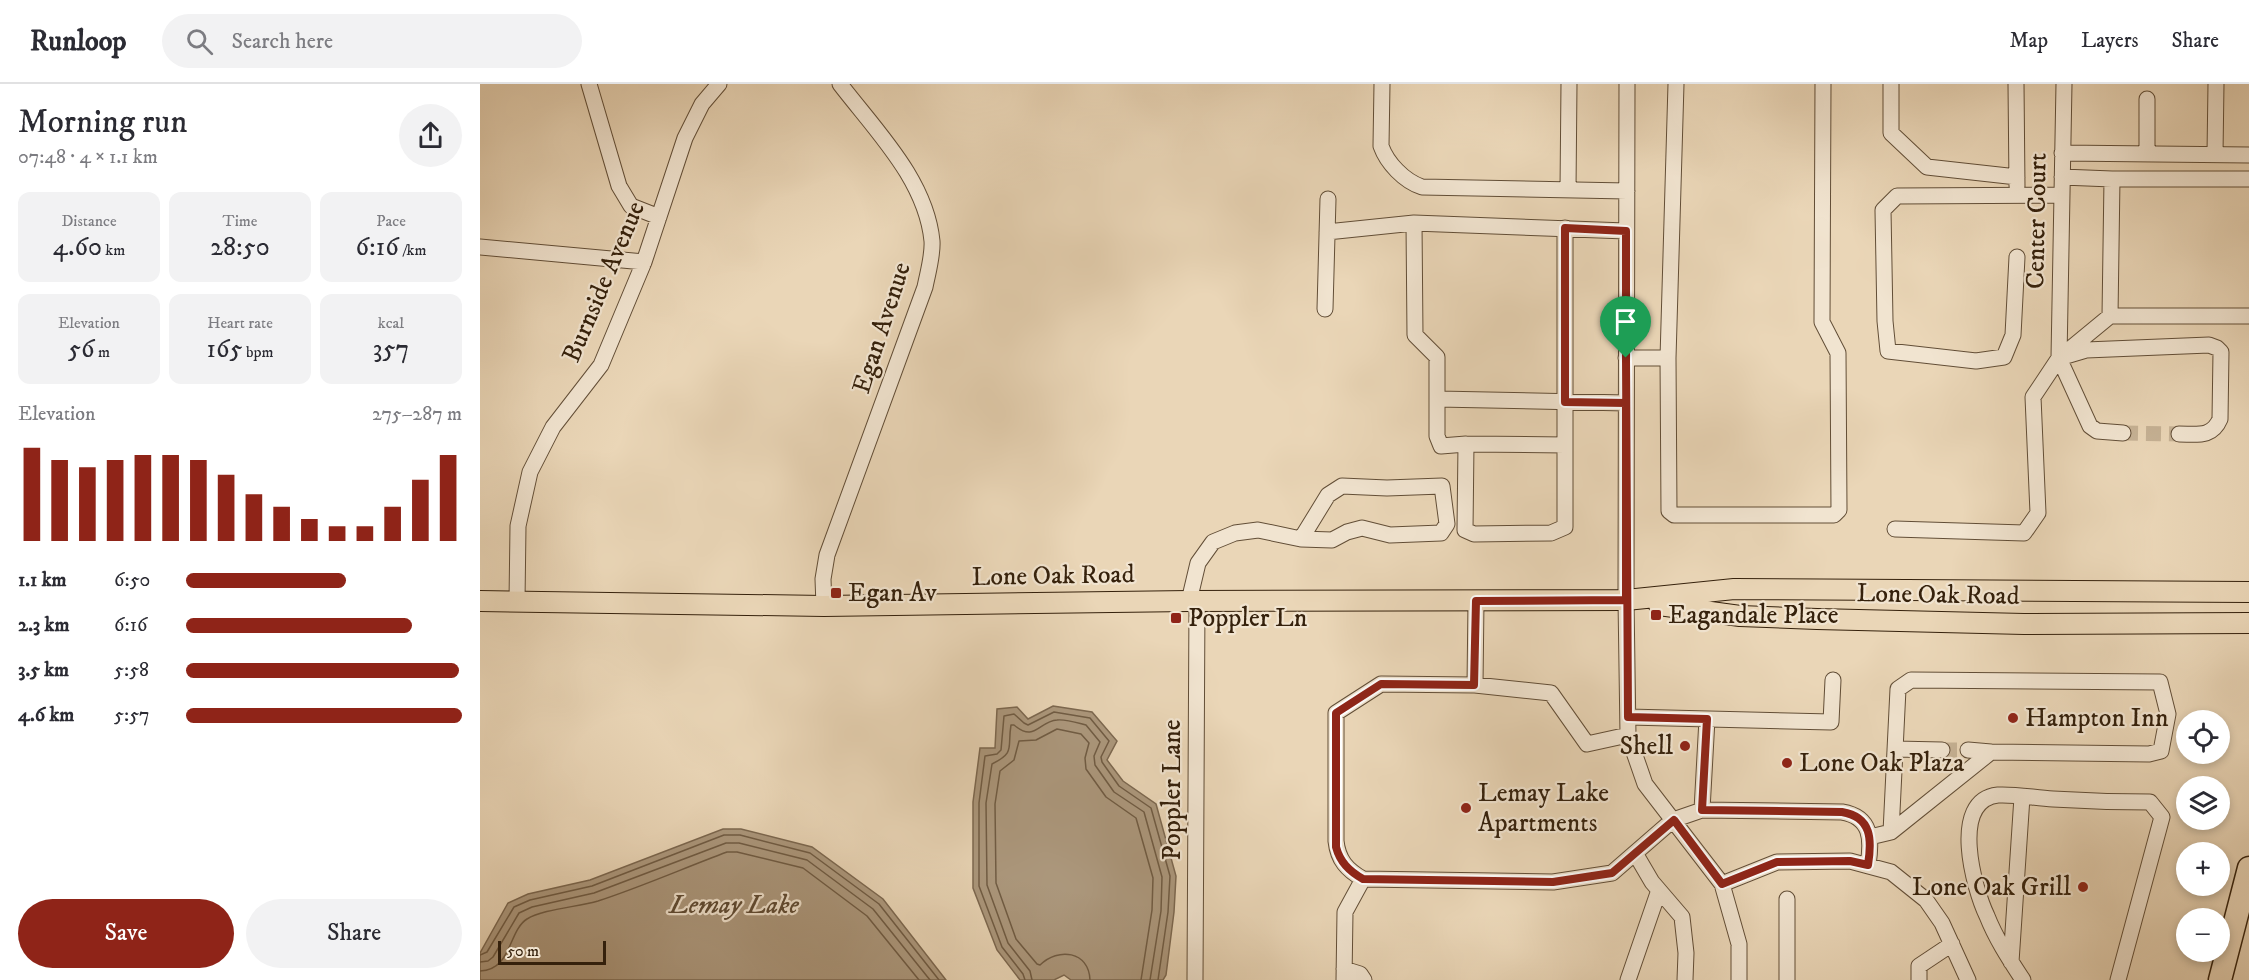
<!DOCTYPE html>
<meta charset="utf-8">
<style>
body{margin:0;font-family:"IM FELL DW Pica",serif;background:#f2f2f3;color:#2b2b33;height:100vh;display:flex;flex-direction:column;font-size:22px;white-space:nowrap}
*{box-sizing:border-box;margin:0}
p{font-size:20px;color:#7c7c81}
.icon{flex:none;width:33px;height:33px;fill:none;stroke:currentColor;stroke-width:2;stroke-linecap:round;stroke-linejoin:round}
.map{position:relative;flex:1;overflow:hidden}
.side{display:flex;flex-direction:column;background:#fff;width:480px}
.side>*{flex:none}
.fabs{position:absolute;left:1696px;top:626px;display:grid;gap:12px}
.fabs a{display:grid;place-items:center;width:54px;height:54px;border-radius:50%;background:#fff;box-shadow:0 3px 9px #0003;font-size:30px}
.scale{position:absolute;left:18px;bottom:15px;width:108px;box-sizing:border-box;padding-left:6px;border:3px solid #35210c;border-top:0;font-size:16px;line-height:21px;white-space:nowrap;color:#35210c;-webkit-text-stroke:4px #f1e4d0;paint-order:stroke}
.pin{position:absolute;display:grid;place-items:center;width:51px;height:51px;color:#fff;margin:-62px -26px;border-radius:50% 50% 50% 0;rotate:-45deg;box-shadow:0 0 6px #0007}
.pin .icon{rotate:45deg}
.round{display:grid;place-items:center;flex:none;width:63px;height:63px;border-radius:32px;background:#f2f2f3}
.summary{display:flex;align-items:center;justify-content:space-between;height:102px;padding:0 18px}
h1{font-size:33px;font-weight:600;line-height:45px}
.metrics{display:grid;grid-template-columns:repeat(3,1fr);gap:9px;height:102px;padding:6px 18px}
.metrics div{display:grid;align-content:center;border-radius:12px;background:#f2f2f3;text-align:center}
.metrics b{font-size:26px;font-weight:600}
.metrics small{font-size:16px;font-weight:400}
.metrics p{font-size:16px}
.chart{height:168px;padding:12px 18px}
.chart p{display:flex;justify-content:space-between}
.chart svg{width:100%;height:108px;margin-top:6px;stroke:#8f2418;stroke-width:6}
.cta{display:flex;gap:12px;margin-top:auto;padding:12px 18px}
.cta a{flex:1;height:69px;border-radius:36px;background:#8f2418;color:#fff;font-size:24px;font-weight:600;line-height:69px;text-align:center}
.cta a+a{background:#f2f2f3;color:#2b2b33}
ul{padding:0 18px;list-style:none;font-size:20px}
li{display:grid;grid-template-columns:96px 72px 1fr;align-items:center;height:45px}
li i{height:15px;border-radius:8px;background:#8f2418}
header{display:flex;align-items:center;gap:36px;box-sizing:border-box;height:84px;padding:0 30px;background:#fff;border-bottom:2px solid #e1e1e2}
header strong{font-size:28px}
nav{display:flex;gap:33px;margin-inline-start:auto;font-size:21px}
.search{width:420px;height:54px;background:#f2f2f3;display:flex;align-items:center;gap:15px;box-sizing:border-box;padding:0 21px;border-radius:33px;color:#7c7c81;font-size:22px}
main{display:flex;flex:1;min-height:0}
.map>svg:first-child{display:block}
</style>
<header>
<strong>Runloop</strong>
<div class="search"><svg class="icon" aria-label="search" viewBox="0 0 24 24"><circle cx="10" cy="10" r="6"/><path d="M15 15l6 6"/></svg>Search here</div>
<nav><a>Map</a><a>Layers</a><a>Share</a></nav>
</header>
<main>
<section class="side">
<div class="summary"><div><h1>Morning run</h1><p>07:48 · 4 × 1.1 km</p></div><a class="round"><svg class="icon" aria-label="share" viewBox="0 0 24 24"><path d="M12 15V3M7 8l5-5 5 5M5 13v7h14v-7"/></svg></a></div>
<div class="metrics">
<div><p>Distance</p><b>4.60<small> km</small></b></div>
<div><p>Time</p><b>28:50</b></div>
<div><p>Pace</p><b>6:16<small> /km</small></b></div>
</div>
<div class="metrics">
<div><p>Elevation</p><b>56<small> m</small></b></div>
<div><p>Heart rate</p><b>165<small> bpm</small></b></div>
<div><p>kcal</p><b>357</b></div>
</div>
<div class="chart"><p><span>Elevation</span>275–287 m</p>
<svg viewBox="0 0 160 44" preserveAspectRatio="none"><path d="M5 44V6M15 44V11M25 44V14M35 44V11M45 44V9M55 44V9M65 44V11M75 44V17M85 44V25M95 44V30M105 44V35M115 44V38M125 44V38M135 44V30M145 44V19M155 44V9"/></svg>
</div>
<ul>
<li><b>1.1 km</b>6:50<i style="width:58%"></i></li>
<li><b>2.3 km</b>6:16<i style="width:82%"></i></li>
<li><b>3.5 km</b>5:58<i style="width:99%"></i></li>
<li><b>4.6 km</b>5:57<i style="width:100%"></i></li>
</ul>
<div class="cta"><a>Save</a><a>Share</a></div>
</section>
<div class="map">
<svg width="1769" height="896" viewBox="0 0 1769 896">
<rect width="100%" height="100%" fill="#ead6b7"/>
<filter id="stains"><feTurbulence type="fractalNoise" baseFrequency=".00333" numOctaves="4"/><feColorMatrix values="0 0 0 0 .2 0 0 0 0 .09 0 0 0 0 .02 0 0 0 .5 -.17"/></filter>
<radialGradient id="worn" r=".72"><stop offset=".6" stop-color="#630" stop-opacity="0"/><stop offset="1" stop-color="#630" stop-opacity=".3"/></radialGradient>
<!-- water -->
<path fill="#ac987d" stroke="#7c6850" stroke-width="1.5" d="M573,622L612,628L637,657L627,676L643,697L676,720L696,792L694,828L686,891L683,896H591L584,891L574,896H540L517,866L493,804V718L500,664H515L517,625L537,623L548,635Z
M243,745H261L332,763L403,815L466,896H0V869L28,819L48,810L110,796Z"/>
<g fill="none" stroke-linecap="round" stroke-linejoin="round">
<!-- shore -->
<path stroke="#705c44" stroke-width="1.5" d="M0,871L7,868L34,823L50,816L112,802L244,751H260L330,769L399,820L459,896
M0,878L8,877L13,873L39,829L52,823L114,809L246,759H259L327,776L393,825L450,896
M0,887C32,886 28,847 47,835C63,825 98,823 118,817C161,803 204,784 247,768H257L323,784L387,832L439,896
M545,896L543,890L522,863L499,802V719L505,672L517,670L521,666L524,632L534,630L544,639L548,641L574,628L610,634L629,657L621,673L622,678L639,702L671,724L690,792L688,828L678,896
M552,896L550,887L528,859L507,801L506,719L512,680C536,668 527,664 531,641H534C555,659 559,637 577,636C586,635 598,639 606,641L620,658L614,672L615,681L634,708L664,728L682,793L681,827L670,896
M610,896C609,867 578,863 560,881L557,880L536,855L516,799L515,720L520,687L534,676L539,657L556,656L577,645L601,650L609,659L605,674L606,685L626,713L656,734L673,794L672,826L661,896"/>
<!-- minor-tunnel -->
<path stroke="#c6b295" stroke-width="15" stroke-dasharray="15 8" stroke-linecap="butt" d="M1643,349L1699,350
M1462,666H1488"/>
<defs>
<path id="minor" d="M109,0L139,102L151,122L179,133
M902,0L901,62C907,79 924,97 942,103L1147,107
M1147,0L1146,516L1148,651L1165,700L1242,800
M1196,0L1188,274L1189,427L1194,431H1354L1359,426L1358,269L1342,238L1343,0
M1411,0V49L1447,83L1537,93
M1536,0L1537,102
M1667,15V70
M1582,69L1769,71
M1735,70L1736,0
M1632,95H1769
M1088,106L1089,0
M934,139L935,251L957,273V352L961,362L986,360L1085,361
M847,148L934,139L1146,147
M0,163L164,178
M1537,173L1533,251L1524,273L1496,277L1408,267L1405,237L1403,126L1417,112L1582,111
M845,225L848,115
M1630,232H1769
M1146,274H1188
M1579,274L1584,0
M958,315L1146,319
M1643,349L1617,347L1610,342L1579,274L1606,266L1729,261L1737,264L1741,268L1740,335C1732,354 1717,350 1699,350
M986,360L985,446L994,450L1071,449L1085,443V144
M1415,445L1544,449L1558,429L1553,313L1579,274L1630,232L1632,95L1582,93
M37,517L38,442L50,388L73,343L121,281L164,178L205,54L222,20L239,0
M709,517L718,479L733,458L755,449L778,446L821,455L852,456L867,448L882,444L910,451L961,449L967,440L962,402L907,404L862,402L848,411L821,455
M344,522L343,495L347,471L445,203C448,188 453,171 452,157C446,96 396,47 360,0
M995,601L996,517
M1148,633L1351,638L1353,596
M1148,651L1107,660L1071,609L995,601L901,600L856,629V757C858,776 867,786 883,795L1073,798L1132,789L1193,736L1222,726L1362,728C1392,733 1392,756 1388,781
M1415,665L1462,666
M1488,666L1511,668
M1222,726L1227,635
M1390,753L1411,748L1511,668L1669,670L1681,667L1688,630L1680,598L1431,596L1418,605L1411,748
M1155,769L1172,798L1202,833L1206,869L1205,896
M1307,815V896
M1531,878L1542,713
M864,885L880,890L884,896
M715,896L717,517
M864,896L865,828L883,795
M1148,896L1179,806
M1259,896V860L1242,800L1297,778L1370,777L1411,788L1446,816L1462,839L1488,896
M1439,896V882L1472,860
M1543,896C1530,876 1516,855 1507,832C1494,805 1469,716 1518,711C1535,710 1555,714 1573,715C1605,717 1637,718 1670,718L1682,733L1638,896"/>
<path id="major" d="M0,517L344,522L709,517L1146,516L1254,505L1769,508
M1179,521L1260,532L1337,535L1544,540L1769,539"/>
<path id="highway" d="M1740,896L1769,784"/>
</defs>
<!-- minor casing -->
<use href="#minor" stroke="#624e37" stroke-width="17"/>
<!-- major casing -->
<use href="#major" stroke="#35210c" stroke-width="22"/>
<!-- highway casing -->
<use href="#highway" stroke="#35210c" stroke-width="25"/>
<!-- minor -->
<use href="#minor" stroke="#f1e4d0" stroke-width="15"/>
<!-- major -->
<use href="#major" stroke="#ead6b7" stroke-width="20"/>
<!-- highway -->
<use href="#highway" stroke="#ead6b7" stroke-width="22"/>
</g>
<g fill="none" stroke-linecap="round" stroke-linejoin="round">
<defs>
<path id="route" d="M1146,274V147L1085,144V318L1146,319V516L996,517L994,601L901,600L856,629V763C860,778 869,787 883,795L1073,798L1132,789L1194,736L1242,800L1297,778L1370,777L1388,781C1392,756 1392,733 1362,728L1222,726L1227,635L1148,633L1146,274"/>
</defs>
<!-- route casing -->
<use href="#route" stroke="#fff" stroke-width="12"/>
<!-- route -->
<use href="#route" stroke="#8f2418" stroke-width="8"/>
</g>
<!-- markers -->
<g fill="#8f2418" stroke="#f1e4d0" stroke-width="2">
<rect x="350" y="503" width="12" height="12" rx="3"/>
<rect x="1170" y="525" width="12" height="12" rx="3"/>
<rect x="690" y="528" width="12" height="12" rx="3"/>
<circle cx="1533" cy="634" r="6"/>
<circle cx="1205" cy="662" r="6"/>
<circle cx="1307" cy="679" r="6"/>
<circle cx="986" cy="724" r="6"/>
<circle cx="1603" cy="803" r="6"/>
</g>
<g text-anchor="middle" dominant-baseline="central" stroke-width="4.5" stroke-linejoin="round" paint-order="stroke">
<!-- street labels -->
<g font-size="26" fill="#35210c" stroke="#f1e4d0">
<text transform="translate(1557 137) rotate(-89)">Center Court</text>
<text transform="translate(124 198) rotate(-67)">Burnside Avenue</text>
<text transform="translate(402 244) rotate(-72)">Egan Avenue</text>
<text transform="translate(573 492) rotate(-1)">Lone Oak Road</text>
<text transform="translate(1458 511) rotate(1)">Lone Oak Road</text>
<text transform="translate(692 706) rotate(-90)">Poppler Lane</text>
</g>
<!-- poi labels -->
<g font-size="26" fill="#35210c" stroke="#f1e4d0" text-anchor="start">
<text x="368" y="509">Egan Av</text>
<text x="1188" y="531">Eagandale Place</text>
<text x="708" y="534">Poppler Ln</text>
<text x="1545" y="634">Hampton Inn</text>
<text x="1193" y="662" text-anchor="end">Shell</text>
<text x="1319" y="679">Lone Oak Plaza</text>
<text x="998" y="709">Lemay Lake<tspan x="998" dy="30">Apartments</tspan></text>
<text x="1591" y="803" text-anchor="end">Lone Oak Grill</text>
</g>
<!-- water labels -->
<g font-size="27" font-style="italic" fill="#5f4b34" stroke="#f1e4d0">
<text x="254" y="821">Lemay Lake</text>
</g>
</g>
<rect width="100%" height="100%" filter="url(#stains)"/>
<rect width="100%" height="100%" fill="url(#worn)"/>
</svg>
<div class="fabs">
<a><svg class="icon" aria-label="locate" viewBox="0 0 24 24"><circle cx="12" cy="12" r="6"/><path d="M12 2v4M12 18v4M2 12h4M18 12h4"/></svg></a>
<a><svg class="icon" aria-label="layers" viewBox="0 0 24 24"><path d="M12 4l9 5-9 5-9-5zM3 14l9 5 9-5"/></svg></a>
<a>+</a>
<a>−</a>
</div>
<div class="scale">50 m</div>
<div class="pin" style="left:1146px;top:274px;background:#1e9e55"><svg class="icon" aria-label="arrive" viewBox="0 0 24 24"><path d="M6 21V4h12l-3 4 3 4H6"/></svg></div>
</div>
</main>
